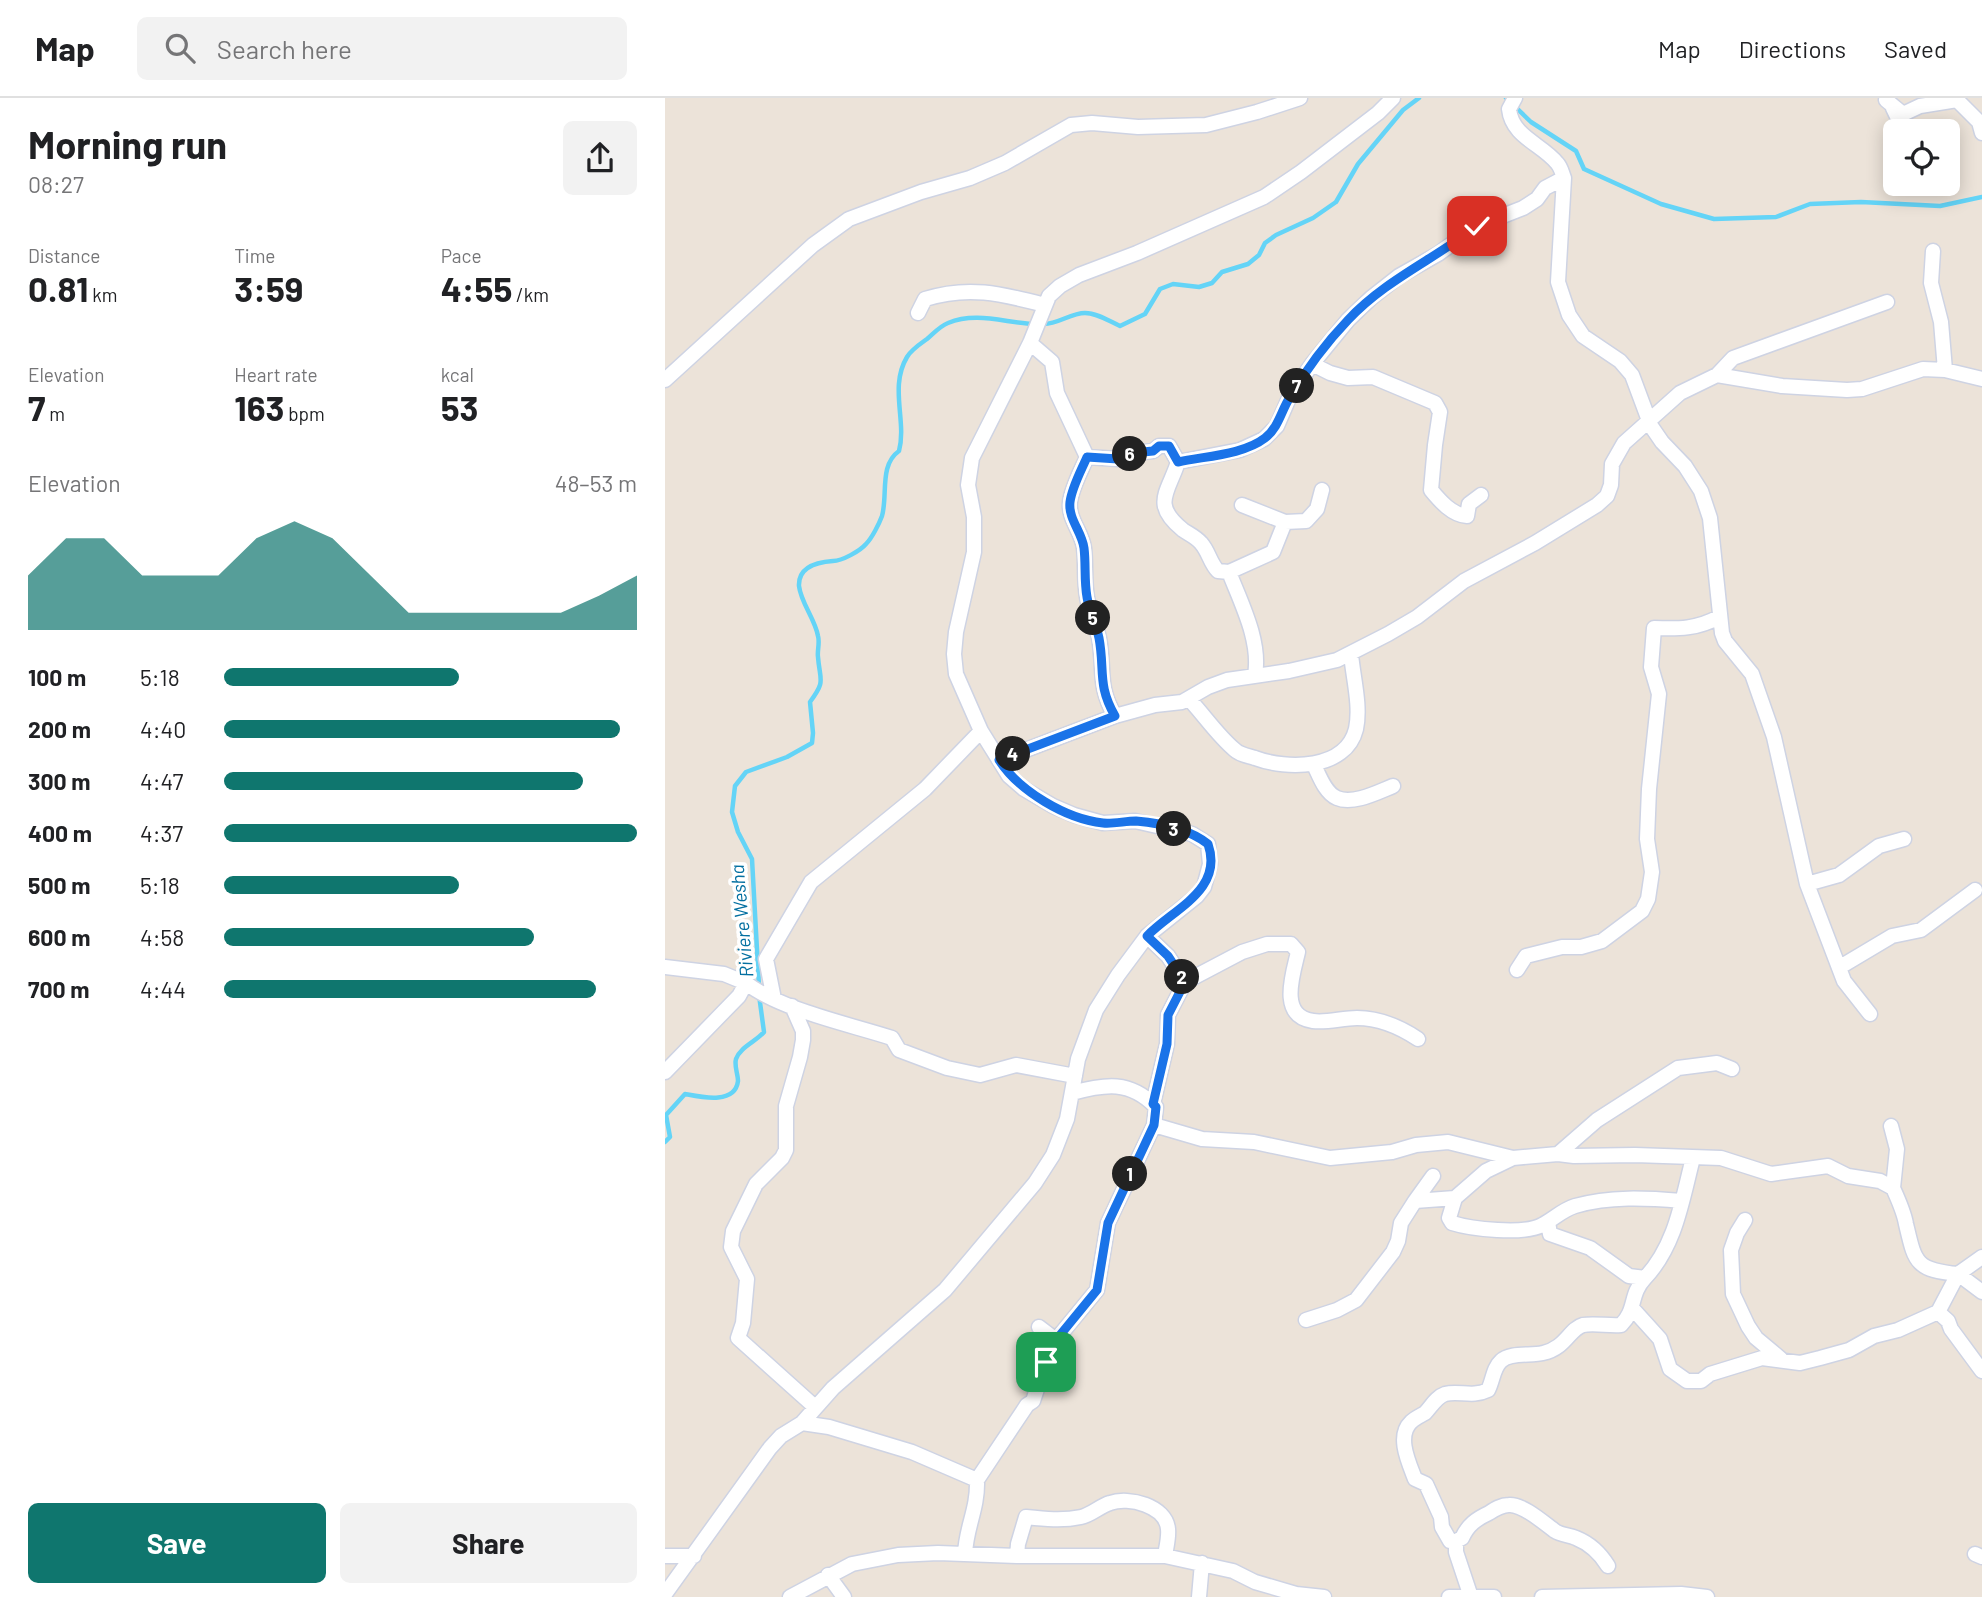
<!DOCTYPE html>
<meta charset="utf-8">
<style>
body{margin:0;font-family:Barlow,sans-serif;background:#f2f2f2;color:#202124;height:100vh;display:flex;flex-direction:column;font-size:26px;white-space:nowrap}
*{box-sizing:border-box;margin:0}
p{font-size:23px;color:#757577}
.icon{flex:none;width:38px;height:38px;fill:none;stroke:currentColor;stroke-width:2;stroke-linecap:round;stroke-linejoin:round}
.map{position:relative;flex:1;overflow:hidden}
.drawer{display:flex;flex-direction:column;background:#fff;width:665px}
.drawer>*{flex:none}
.fabs{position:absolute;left:1218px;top:21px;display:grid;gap:14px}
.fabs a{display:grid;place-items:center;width:77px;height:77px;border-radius:10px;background:#fff;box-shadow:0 4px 18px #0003;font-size:35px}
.pin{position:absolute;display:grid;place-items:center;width:60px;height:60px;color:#fff;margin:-30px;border-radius:14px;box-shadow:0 4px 10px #0006}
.km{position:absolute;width:35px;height:35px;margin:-18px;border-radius:50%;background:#222;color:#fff;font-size:19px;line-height:35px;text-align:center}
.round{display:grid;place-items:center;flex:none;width:74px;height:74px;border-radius:10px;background:#f2f2f2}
.head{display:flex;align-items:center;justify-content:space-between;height:119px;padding:0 28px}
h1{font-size:38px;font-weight:700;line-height:52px}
.stats{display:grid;grid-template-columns:repeat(3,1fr);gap:10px;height:119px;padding:7px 28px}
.stats div{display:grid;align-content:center}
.stats b{font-size:35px;font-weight:700}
.stats small{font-size:19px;font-weight:400}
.stats p{font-size:19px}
.chart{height:196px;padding:14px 28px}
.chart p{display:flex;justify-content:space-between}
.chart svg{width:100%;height:126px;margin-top:7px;fill:#0f766e;opacity:.7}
.button{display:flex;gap:14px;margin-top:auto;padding:14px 28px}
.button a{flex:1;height:80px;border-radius:10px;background:#0f766e;color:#fff;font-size:28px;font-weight:700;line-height:80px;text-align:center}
.button a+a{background:#f2f2f2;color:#202124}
ul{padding:0 28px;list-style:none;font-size:23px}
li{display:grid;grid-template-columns:112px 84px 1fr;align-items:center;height:52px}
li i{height:18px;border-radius:9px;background:#0f766e}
header{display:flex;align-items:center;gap:42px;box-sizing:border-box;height:98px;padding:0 35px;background:#fff;border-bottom:2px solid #e0e0e0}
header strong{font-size:33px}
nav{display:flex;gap:38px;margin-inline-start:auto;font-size:24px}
.search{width:490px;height:63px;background:#f2f2f2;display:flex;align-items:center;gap:18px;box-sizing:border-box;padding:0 24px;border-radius:10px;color:#757577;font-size:26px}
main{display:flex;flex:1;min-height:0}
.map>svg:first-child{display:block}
</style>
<header>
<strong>Map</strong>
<div class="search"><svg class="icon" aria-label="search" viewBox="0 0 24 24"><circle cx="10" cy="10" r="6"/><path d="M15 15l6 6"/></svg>Search here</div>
<nav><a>Map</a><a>Directions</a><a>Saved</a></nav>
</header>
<main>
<section class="drawer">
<div class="head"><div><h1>Morning run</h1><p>08:27</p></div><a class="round"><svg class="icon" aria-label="share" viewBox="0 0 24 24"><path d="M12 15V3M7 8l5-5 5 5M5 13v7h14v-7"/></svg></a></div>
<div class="stats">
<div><p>Distance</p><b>0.81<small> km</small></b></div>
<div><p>Time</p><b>3:59</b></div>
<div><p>Pace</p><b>4:55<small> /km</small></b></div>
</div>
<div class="stats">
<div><p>Elevation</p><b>7<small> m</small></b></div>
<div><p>Heart rate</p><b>163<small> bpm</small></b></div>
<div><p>kcal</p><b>53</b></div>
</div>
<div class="chart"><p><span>Elevation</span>48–53 m</p>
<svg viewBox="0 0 160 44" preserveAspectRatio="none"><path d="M0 44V25L10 12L20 12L30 25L40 25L50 25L60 12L70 6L80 12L90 25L100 38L110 38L120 38L130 38L140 38L150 32L160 25V44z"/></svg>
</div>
<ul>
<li><b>100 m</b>5:18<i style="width:57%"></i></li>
<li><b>200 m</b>4:40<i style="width:96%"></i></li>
<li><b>300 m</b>4:47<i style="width:87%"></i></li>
<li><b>400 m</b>4:37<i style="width:100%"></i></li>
<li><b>500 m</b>5:18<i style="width:57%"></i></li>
<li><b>600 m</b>4:58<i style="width:75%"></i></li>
<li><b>700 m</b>4:44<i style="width:90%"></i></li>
</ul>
<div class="button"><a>Save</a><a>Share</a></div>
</section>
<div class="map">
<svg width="1317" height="1499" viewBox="0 0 1317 1499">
<rect width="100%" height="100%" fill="#ece3d9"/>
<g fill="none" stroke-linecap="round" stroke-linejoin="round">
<!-- stream -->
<path stroke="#64d4f7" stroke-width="4.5" d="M841,0L866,24L911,53L919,71L996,106L1049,121L1111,119L1145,106L1196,104L1275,108L1317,99
M94,888L87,761L73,734L67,714L70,688L81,674L122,659L147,645L148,635L145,604C161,582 155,584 153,559C152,553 155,545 153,538C150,521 136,505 134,488C133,468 154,464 168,463C177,463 195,453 201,446C207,440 214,426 217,418C223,397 214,367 234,353C242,323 224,289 242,259C246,252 255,246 262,241C268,236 275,228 283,225C315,212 347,228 379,226C393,226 406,215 420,215C432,215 444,223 455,228L480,216L495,191L508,186L534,189L547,185L557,174L583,166L594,157L600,145L611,137L648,120L671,104L693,66L738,12L754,0
M0,1044L5,1039L1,1017L20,996C36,999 70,1007 73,983C73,976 69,968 71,961C75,949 92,943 99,934L94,897"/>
<defs>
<path id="minor" d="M850,0L844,11C847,39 877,46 892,65C896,69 897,75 899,80L893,184L904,217L918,238L955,263L967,277L986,328L997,344L1020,368L1036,393L1045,420L1057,535L1060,543L1087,576L1109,639L1142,786L1179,883L1205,916
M1221,2L1238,16L1255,8L1292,2L1314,24L1317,35
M1228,10L1239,33
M1268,153L1266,185L1276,224L1280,272
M253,215L260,201C304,187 337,196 380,207
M365,245L387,264L392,295L422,359
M647,266L665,275L683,280L708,279L770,305L775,314L770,347L766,392C775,403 787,417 802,418L804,406L816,397
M1052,277L1068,260L1222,204
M0,282L148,147L184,121L256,94L305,80L340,65L406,27L427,25L473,29L541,27L592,14L635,0
M513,364C503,395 486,406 518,432C524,436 531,439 536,445C544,454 545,465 553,473L564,474C576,505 596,543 590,577
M577,407L620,424
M564,474L608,454L620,424L641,423L652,411L657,392
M524,601C539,617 553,638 570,652C575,657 584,658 590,660C622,672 681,672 691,631C696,608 688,579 686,556
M450,618C432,587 440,572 434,540C431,526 424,513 422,499C419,483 421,466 419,450C417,434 403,421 405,404C407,389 416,373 422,359L453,361L469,355L488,353L494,348H504L513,364L575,352L599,341L612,328L624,300L647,266L683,222L706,200L734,178L773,156L812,128L858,110L872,101L880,90L899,80
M334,662L450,618L490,607L517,604L543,589L562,582L624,573L672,562L723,536L752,519L799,483L870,445L932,407L942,398L946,387L947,366L959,345L1015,295L1052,277L1117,288L1182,292L1197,291L1258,271L1280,272L1317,281
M649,667C654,677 660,695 672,700C688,707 713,694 728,688
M1142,786L1174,777L1214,748L1239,741
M482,838L503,858L520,884
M0,869L59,876L81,885L74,898L0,974
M1175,869L1227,838L1256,832L1310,792
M852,872L861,858L897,849H916L937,843L977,813L983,801L987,774L982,741L984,691L994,596L986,569L989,530C1014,531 1032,531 1054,519
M81,885C116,912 184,926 227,940L234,952L282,970L315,977L351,967L410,978
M109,901L101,861L146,784L260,691L316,633
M127,908L138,933V942L135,959L121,1008V1052L117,1060L91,1086L68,1133L66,1149L82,1181L78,1225L73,1240L150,1309
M407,995C440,986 465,982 491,1009L489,1027L537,1041L589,1044L665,1060L727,1054L751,1047L783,1044L848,1060
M488,1006L502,946L503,917L520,884L577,854L602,846H626L633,854C628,876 613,918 648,923C662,925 677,920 692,920C714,920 735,929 753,941
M1226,1028L1232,1051L1228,1090
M893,1056L932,1022L1013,970L1052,965L1067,971
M790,1100L784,1120L787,1125C806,1131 859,1137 877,1127C889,1121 897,1112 910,1108C945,1098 981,1100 1017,1103
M750,1103L768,1078
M1080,1122L1072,1135L1066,1152L1068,1196L1083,1228L1091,1240L1116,1261
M883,1124L885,1136L925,1150L964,1178L980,1180C1011,1147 1017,1102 1028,1060
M1317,1194L1293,1176L1273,1214L1283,1223L1286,1231L1317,1273
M967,1210L995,1241L1005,1271L1022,1283H1036L1045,1276L1097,1260L1135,1265L1155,1260L1184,1252L1209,1238L1233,1232L1273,1214
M641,1222L672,1212L691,1202L728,1154L733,1143L736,1125L750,1103L790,1100L821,1073L848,1060L893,1056L909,1058L970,1057L1056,1060L1106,1076L1163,1068L1183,1078L1215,1083L1228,1090C1233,1101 1239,1114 1241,1126C1250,1164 1250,1172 1293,1176L1317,1159
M374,1229L391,1242
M137,1325L164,1329L247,1354L312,1382C313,1411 301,1429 300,1456
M312,1382L362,1307L368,1303L381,1264L391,1242L432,1192L443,1125L489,1027
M791,1443L797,1440C803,1427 811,1421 824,1415C830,1411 836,1407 844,1407C858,1406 879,1425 890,1433C896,1437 904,1437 911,1440C926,1446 935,1455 943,1468
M1310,1456L1317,1459
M0,1458H29
M352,1458L353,1446L361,1419C379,1421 398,1423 416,1419C426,1417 435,1408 445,1405C464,1398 501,1408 503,1431C504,1440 501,1450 500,1458
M163,1477L179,1499
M0,1496L105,1350L116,1338L137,1325L168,1290L280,1192L370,1085L388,1057L402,1021L413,961L431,912L453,877L482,838L532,798L539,789L545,766L543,746L527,736L470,723L438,725L409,717L388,708L359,691L344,678L316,633L291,576L289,556L291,534L309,454V419L303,387L307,360L365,245L384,198L395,188L414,177L472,155L599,99L636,74L713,15L728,0
M125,1499L187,1466L233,1457L273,1455L352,1458H500L568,1473L590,1484L631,1496L659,1499
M534,1499L537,1465
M784,1499H829
M806,1499L791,1454V1443H785L777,1429L776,1419L761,1386L750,1381C744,1365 731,1338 746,1324C750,1320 755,1318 760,1315C766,1309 771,1299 780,1296C794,1292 807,1300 823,1292C828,1283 828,1270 836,1263C845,1254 866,1258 878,1255C901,1250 904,1231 918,1227C929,1225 944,1228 956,1227C972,1211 964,1197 980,1180
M877,1499L1016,1496L1042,1499"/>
</defs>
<!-- minor casing -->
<use href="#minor" stroke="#ced3e3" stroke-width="17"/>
<!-- minor -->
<use href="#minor" stroke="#fff" stroke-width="14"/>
</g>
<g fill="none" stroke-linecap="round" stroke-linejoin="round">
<defs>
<path id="route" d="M381,1264L391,1242L432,1192L443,1125L489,1027L491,1009L488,1006L502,946L503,917L520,884L503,858L482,838C508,811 559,792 543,746C524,731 494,725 471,723C460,723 449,726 438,725C401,721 354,693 334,662L450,618C432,587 440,572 434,540C431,526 424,513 422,499C419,483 421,466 419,450C417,434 403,421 405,404C407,389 416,373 422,359L453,361L468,355L488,353L494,348H504L513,364C540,358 578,357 600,340C614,329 616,313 625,299C641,272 661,245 683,222C720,182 770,161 812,128"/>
</defs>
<!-- route casing -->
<use href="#route" stroke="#fff" stroke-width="14"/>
<!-- route -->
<use href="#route" stroke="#1a73e8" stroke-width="9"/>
</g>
<g text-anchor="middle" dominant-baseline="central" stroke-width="7" stroke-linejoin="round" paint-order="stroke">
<!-- water labels -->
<g font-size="19" font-style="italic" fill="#0470a1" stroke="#fff">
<text transform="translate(76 823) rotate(-95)">Riviere Wesha</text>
</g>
</g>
</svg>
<div class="fabs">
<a><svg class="icon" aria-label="locate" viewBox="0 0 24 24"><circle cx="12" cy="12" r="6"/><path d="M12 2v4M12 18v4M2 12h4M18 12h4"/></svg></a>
</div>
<div class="pin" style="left:381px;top:1264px;background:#1e9e55"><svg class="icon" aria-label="arrive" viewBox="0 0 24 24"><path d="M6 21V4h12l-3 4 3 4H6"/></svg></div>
<div class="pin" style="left:812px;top:128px;background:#d93025"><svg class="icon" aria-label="check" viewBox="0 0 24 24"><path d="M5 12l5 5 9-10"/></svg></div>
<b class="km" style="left:465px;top:1076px">1</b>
<b class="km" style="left:517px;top:879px">2</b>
<b class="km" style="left:509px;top:731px">3</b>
<b class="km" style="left:348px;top:656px">4</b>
<b class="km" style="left:428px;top:520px">5</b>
<b class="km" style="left:465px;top:356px">6</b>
<b class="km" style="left:632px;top:288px">7</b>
</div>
</main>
